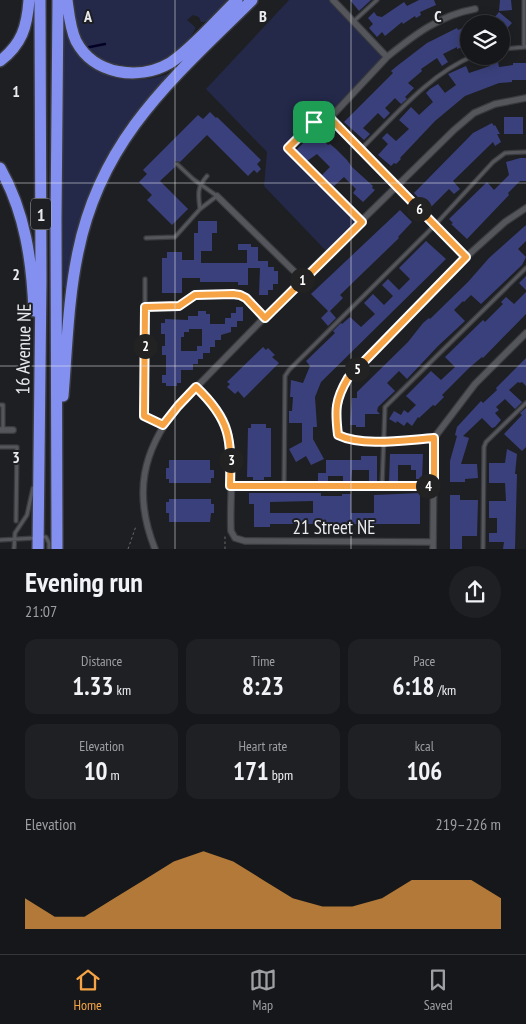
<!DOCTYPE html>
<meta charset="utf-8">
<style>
body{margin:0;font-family:"PT Sans Narrow",sans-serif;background:#1f2023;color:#f1f3f6;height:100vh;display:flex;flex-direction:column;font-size:19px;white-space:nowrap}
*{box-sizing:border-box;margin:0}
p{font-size:16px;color:#9e9fa2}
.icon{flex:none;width:28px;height:28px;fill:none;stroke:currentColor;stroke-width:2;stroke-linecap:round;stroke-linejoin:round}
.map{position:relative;height:549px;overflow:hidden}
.panel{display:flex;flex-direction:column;background:#16171a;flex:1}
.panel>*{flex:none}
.tools{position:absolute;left:460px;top:15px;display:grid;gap:10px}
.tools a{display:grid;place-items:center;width:50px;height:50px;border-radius:50%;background:#16171a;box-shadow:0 2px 12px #0003,0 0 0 1px #353639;font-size:25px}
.pin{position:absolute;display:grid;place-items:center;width:42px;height:42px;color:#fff;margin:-21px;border-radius:10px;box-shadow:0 2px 8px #0006}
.km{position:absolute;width:25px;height:25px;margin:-12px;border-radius:50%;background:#222;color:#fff;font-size:14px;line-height:25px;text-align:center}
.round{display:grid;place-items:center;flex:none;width:52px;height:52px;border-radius:26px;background:#1f2023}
.overview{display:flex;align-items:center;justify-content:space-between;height:85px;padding:0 25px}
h1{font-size:28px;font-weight:700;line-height:38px}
.figures{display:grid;grid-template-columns:repeat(3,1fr);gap:8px;height:85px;padding:5px 25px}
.figures div{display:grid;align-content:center;border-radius:12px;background:#1f2023;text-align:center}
.figures b{font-size:25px;font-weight:700}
.figures small{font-size:14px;font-weight:400}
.figures p{font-size:14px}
.chart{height:140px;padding:10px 25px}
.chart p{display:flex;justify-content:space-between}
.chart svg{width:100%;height:90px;margin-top:5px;fill:#f5a345;opacity:.7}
.tabs{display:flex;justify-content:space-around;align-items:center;height:70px;border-top:1px solid #353639;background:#16171a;font-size:14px;color:#9e9fa2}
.tabs a{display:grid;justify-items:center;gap:2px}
.tabs .on{color:#f5a345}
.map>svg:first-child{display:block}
</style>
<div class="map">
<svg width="526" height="549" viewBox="0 0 526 549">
<rect width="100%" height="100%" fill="#1e1f23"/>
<!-- green -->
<path fill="#24294a" d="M70,0H231C223,8 212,23 201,22L199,17L193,15L187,20L195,27V29C192,37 184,44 178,49C149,75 103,75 81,41C75,32 73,11 70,0Z
M289,0H333L387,57L330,118L314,122L289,148L362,222L329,254L264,186L267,152L206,89Z
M65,27C69,35 71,45 77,52C97,79 134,85 165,75C174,72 182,63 189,56L109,155L67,288H64L63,284L61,189L64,28Z"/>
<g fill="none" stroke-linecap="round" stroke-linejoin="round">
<!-- stream -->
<path stroke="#040025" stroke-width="2.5" d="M85,48L105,44"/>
</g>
<!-- building -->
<path fill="#3a407b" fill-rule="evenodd" d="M350,0H371L359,11Z
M419,0H434L436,5L420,12L421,15L416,18L415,16L403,24L402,22L385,36L382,32L377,37L369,28L373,24L368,18L374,12L377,16L382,17L404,2L407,6Z
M500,0H511L512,10L499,11Z
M499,12L512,23L501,35V24H489Z
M457,28L458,30L463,28L466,35L469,34V45L457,49V47L443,54L448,62L442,66L437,58L421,69L422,71L408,83L414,88L405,97L407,99L401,104L395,98L385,108L390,113L384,119L378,113L363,128L370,134L364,140L344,122L393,73L391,71L397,66L427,43Z
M497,57L499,67L513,65V63H526V80H512V82L499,83L465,96L435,121L400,158L401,159L396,164L394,163L391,166L378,155L388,144L382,138L387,133L396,141L409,129L399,120L411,107L419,115L433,102L426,93L430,89L438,84L445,93L456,85L448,74L466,66L469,73L490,66L489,59Z
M210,112L216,118L217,117L261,160L257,164L261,169L257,173L254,170L248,176L207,135L180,162L175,161V167L160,181L188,209L172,225L147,200L152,195L139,182L147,174L143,170L198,115L203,119Z
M504,117H523V134H504Z
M492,123L494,126L495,125L500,134H497L501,142L495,146L493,142L453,181L460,189L454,194L449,189L429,209L414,193L473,133Z
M316,133L328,145L330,144L336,149L347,160L352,167L373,186L372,188L375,190L363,202L353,193L356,189L344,177L334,186L322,175L330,167L317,154L307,161L296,150L312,135L313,136Z
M520,158H526V181H520L508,193L509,195L467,239L451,224L453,223L449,219L487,182L494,190L509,175L506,162Z
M400,210L412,222L398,237L399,238L340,295L343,298L330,311L336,318L328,326L321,318L328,311L311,294Z
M198,221H217V233H212V251H201V263H247V250H238V244H251V247H258V261H268V267H274V271H278V284H273V290H268V295H259L260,268H248V285H238V282H200V278H182V293H162V258H167V252H182V260H194V233H198Z
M526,225V241L518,249L526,257L522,265L481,304L471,295L464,302L463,301L454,310L465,321L438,346L407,379L399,371L387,383L395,391L378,407L377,411L380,414H365V427H356V425H350L352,398H357V392L408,342L423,323L429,318L430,319L468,282L489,258Z
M426,241L446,259L321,382L315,397L317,427H313V439L324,459L311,465L306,456L296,462L289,449L302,442V423H289V411H292L293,397H290L291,380L303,383L310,366L306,361L335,333L333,331L341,323L342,324L350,317L361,327L375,314L364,303L373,294L384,305L393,296L382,285L388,279L399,290L410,279L399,268Z
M526,276V290L519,283Z
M526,292V314L483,358L482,357L469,368L442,395L444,397L435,406L433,405L419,418L418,417L412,426L407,422L404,426L397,421L396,423L389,419L394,411L401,415L404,410L408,413L416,405L406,396L431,371L441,380L455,367L445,357L483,320L485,322L503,304L501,302L506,297L514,304Z
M236,307H243V321H237V327H231V332L221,335V340H215V347H210V353H203V359H198V364H193V370H181V383H177V386H166V383H162V375H166V355H162V346H165V334H161V323H165V319L188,320V316H198V311H206V314H210V324H225V318H231V313H236ZM189,329H202V346H197V351H181V337H184V332H189Z
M263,347L266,350L268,348L275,355L272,357L279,363L244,398L238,391L235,394L227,387L230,384L227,382Z
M526,358V386L522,382L520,383L518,382L509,390L522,402L515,409L505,399L496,407L499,410L495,413L501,420L495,427L492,428L482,418L463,436L469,438L461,464H477L478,478L465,479V482H450V461L457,436L455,435L457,427L481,401L483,403L497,390L496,388Z
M526,408V447L522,451L504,434L522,415L520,413Z
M251,424H266V428H271V477H264V480H253V477H247L248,428H251Z
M507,449L517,454L515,474H517L515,549H503L504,542H489V533H497V518H489V501H506L505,483H489V463H505Z
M390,454H423L422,479H416V470H411V465H398V482H389Z
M361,456H377V482L369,481V470H352L351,481H343V476H328V482H318V473H326V460H361Z
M169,460H210V470H214V478H211V483H169V479H166V468H169Z
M249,493H321V496H342V494H351V513H374V495L420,493V524H270V527H254V504H249ZM313,501V513H270V502Z
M450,495H460V500H478L477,536H462V549H450Z
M169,499H211V504H214V513H211L210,522H169V513H166V502H169Z"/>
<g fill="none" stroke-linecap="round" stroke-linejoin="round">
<defs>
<path id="lane" d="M354,21L377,0
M524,47V0
M501,49L526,47
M329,118L314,122L289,148L362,222
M361,149C395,116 428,75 473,56
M177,164L193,179L217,196L200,209
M146,238L175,237L200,209C198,194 197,187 207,176
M145,279V307
M0,405H3V429
M163,425L144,416L145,307L179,306L195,295L233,294L240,295L246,298L264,318
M0,447H17L16,521
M231,486H434
M382,486L385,407L526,268
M284,487L285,376L289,370L435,225L493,162L505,153L526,152
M41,537H46L49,543V549
M0,540L35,538
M14,549L15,533L27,515L33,488
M483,549L484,447L486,442L526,403"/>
<path id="street" d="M333,0L387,57L330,118L466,257
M387,57C414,35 440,15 475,9
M217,196L302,279
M197,387C206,397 218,407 224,420C237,449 229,498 231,531L235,538L245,541L433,542
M0,430H13
M434,438C405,440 363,447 338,435C335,410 335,400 348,378L466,257L505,222L526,208
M155,549C133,494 142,451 178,406L302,279L454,130L474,113L495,104L526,98
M433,549L434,438L475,384L526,333"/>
<path id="highway" d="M67,0C69,14 70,28 76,41C94,75 139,81 170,63C193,48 217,19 237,0
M0,61C22,44 27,27 29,0
M0,168C25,212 32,261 34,311
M63,396C67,348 68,299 78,252C101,138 173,78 252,0
M38,549L41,280L40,0
M57,549L56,219L58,0"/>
</defs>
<!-- lane casing -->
<use href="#lane" stroke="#3a3b3e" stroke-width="5.5"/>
<!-- street casing -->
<use href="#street" stroke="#3a3b3e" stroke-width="8"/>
<!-- highway casing -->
<use href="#highway" stroke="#3a3b3e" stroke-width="14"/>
<!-- path -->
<path stroke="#696a6e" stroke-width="1" stroke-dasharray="2.5 2.5" stroke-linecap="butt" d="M128,549L136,526
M225,549V535"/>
<!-- lane -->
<use href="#lane" stroke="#55565b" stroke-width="3"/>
<!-- street -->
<use href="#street" stroke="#55565b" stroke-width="5.5"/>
<!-- highway -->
<use href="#highway" stroke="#8390ef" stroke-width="11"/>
</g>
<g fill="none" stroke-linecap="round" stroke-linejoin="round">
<defs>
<path id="route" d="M330,118L466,257L348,378C335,400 335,410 338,435C363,447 405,440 434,438V486H230C231,440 232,421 196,387L178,406L163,425L144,416L145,307L179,306L195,295L233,294L240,295L246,298L265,318L362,222L288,148L314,122Z"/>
</defs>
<!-- route casing -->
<use href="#route" stroke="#fff" stroke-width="10"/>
<!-- route -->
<use href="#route" stroke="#f5a345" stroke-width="6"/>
</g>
<!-- grid -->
<path fill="none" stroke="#eaebee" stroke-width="1" stroke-opacity="0.55" d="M175,0V549M351,0V549M0,183H526M0,366H526"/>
<g text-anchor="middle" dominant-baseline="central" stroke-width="4" stroke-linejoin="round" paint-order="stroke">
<!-- shield labels -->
<rect fill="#1e1f23" stroke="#adaeb1" stroke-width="1" x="31" y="198.5" width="20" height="31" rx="4"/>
<g font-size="18" font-weight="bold" fill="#eaebee">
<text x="41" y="214">1</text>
</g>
<!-- street labels -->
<g font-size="19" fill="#eaebee" stroke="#1e1f23">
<text transform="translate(23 349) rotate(-89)">16 Avenue NE</text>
<text x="334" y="527">21 Street NE</text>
</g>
</g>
<g font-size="16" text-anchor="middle" font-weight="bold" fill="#eaebee" stroke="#1e1f23" stroke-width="4" stroke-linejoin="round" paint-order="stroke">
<text x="88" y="22">A</text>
<text x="263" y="22">B</text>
<text x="438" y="22">C</text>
<text x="16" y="97">1</text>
<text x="16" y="280">2</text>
<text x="16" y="463">3</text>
</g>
</svg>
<div class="tools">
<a><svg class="icon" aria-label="layers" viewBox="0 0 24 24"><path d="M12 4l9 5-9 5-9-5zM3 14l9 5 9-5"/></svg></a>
</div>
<div class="pin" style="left:314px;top:122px;background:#1e9e55"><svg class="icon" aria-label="arrive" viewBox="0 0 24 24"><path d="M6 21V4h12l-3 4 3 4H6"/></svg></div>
<b class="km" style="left:302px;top:280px">1</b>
<b class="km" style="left:145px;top:346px">2</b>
<b class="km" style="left:231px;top:460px">3</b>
<b class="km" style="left:428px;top:486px">4</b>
<b class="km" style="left:357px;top:369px">5</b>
<b class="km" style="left:419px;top:209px">6</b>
</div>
<section class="panel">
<div class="overview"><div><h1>Evening run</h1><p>21:07</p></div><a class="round"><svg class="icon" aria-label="share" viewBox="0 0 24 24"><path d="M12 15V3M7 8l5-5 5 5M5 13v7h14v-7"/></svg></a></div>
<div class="figures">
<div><p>Distance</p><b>1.33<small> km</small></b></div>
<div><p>Time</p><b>8:23</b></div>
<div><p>Pace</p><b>6:18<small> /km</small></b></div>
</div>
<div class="figures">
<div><p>Elevation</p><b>10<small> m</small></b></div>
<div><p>Heart rate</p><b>171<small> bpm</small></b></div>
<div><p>kcal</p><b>106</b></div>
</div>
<div class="chart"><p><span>Elevation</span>219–226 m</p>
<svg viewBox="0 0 160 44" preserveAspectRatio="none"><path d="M0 44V29L10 38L20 38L30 29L40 20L50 11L60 6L70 11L80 20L90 29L100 33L110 33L120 29L130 20L140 20L150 20L160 29V44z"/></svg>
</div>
</section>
<nav class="tabs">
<a class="on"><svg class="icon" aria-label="home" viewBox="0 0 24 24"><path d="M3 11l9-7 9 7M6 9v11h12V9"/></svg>Home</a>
<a><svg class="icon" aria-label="map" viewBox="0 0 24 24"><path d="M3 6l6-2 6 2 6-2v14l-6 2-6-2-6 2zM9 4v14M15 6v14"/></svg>Map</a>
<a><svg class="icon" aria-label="saved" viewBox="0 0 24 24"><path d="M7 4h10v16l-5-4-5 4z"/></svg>Saved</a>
</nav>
